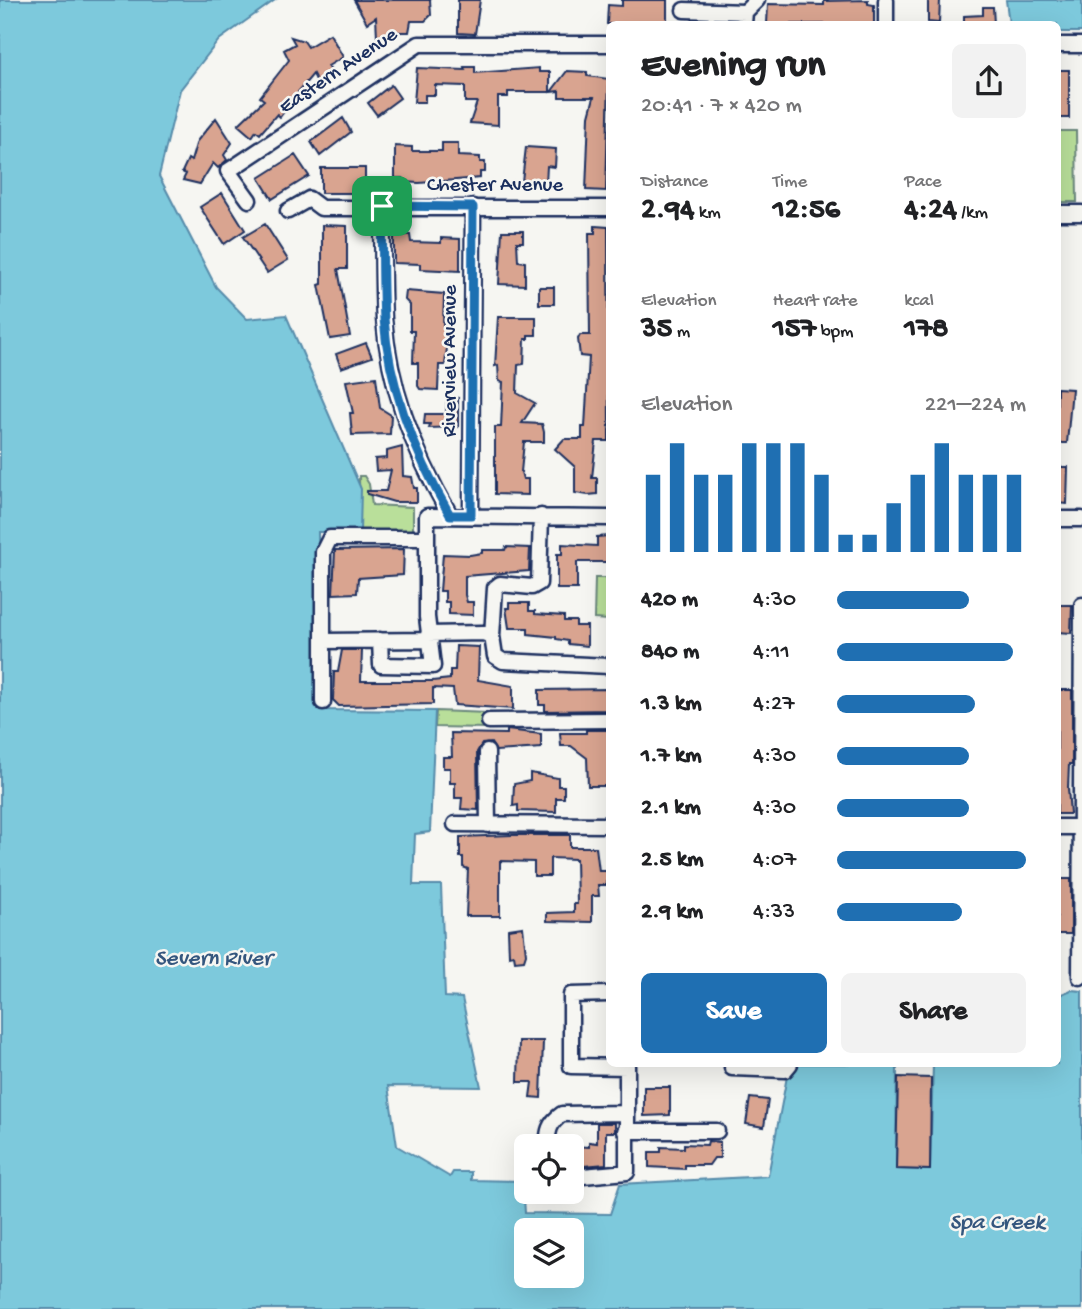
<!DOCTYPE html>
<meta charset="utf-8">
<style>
body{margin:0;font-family:"Gochi Hand",sans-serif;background:#f2f2f2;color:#202124;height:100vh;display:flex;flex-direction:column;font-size:26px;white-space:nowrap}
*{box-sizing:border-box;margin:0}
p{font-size:23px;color:#757577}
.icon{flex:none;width:38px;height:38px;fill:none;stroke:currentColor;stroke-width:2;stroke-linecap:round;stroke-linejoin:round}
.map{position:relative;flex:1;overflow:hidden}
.drawer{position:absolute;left:606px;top:21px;width:455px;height:1046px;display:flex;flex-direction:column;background:#fff;border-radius:10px;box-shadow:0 7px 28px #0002}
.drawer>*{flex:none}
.buttons{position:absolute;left:514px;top:1134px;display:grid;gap:14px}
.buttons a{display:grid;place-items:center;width:70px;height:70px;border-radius:10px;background:#fff;box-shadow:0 7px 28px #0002;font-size:35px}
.pin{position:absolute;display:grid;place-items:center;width:60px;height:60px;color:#fff;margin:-30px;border-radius:14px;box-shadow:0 4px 10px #0006}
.round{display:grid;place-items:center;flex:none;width:74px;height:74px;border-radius:10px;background:#f2f2f2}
.summary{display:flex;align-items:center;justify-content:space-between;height:119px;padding:0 35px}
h1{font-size:38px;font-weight:700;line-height:52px}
.stats{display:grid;grid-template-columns:repeat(3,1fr);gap:10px;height:119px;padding:7px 35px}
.stats div{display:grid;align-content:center}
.stats b{font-size:30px;font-weight:700}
.stats small{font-size:19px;font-weight:400}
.stats p{font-size:19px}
.chart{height:196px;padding:14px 35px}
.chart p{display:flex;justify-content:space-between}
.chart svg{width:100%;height:126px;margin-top:7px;stroke:#1f6fb2;stroke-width:6}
.primary-button{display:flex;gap:14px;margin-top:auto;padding:14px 35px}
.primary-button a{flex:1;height:80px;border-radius:10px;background:#1f6fb2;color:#fff;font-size:28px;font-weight:700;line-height:80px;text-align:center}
.primary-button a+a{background:#f2f2f2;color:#202124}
ul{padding:0 35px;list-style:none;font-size:23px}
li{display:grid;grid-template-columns:112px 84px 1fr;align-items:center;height:52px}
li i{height:18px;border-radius:9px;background:#1f6fb2}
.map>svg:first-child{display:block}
</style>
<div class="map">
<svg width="1082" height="1309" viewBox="0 0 1082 1309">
<rect width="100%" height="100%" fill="#f6f6f2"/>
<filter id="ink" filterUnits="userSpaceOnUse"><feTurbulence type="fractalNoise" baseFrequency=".0143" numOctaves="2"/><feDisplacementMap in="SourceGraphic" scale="14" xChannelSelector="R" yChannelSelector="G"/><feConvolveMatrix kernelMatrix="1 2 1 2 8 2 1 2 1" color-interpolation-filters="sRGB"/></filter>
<g filter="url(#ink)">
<!-- park -->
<path fill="#b9df9a" stroke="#6a877c" stroke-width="2" d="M1057,131H1076L1077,202H1057Z
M359,476H364L369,484L372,505L413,507V531L360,532Z
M595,578H609V620L594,619Z
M436,711L488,713L487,728L435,727Z"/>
<!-- water -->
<path fill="#7dc9dc" stroke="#568baa" stroke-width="2" fill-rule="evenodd" d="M0,0H275L219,40L180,90L159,176L216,287L247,319L286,315L361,489L360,532H318L322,710L435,711L430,832L415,834L413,885H441L445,997L462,998L481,1087L388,1086L397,1146L450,1177L453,1172H471V1180L523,1181L525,1213L610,1214L620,1184L768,1176L788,1071L795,1064H897L896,1169L930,1170L933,1064H1057V996L1071,990L1082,991V1309H0ZM527,1230H572V1276H527Z
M1006,0H1082V32H1057V24H1009Z"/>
<!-- building -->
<path fill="#d9a490" stroke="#1b2f5e" stroke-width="2" d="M354,0H430L431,15L425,21H411L409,32H390V37H377L376,17L367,23Z
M458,0H480L475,34L458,33Z
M622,0H667V24H607L608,5L622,6Z
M868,0V4L874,5V24H767L768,4L824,5V1Z
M928,0H940L939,23L928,22Z
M983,7H993L994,24H964V16L983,15Z
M330,34L343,57L328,66L335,77L319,86L313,74L298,92L299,100H293L280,117L277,114L260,134L256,131L252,137L238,125L264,100L260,97L289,60L284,50L295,44L291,37L304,41L308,47Z
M464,67H475V73L539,68V72H550V92H508V97H498V125L470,123L477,102H465V86L435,85V95H425V102H414L417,68L465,70Z
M1057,70H1069V118H1057Z
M567,71L587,72V76L609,79L606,191L586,190L589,116L594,97H559V91L551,92Z
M391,85L400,98L377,115L368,103Z
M216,118L232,143L224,155L227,160L218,168L213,163L200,184L183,180L186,174L182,172L188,159L191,161L197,141Z
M343,118L351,132L320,156L311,142Z
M442,143H458V156L480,157V162H485V172H480V178L419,183L402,182V178H395V146L412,147V151H442Z
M526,147L556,149L555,167L547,166L546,183L522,181Z
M295,155L309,176L272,199L259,178Z
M321,168H365V193H321Z
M222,193L245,230L224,244L200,207Z
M265,224L288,260L267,273L243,237Z
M322,225L347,226V269H338L350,336L330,339L319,285L322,284Z
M595,226L608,227L609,441H596L592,478H597V494L588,495L575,493V467L555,449L564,439H582V427H585L589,357L580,356L578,339L580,335H590L589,233H595Z
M502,231H523V242H517L518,261L525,262V285L499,284Z
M394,234L410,235L411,242L441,243V238L460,239V271L420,269V264L394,263Z
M539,287H554V304H539Z
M406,291L444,294L443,328H448V339L445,365H439L438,390L420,389L418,386V363H413L414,331H410V305L405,300Z
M498,317H536V335H528V339H525L524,364L518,365L517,393L535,403L522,423L542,424L544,432V442H524L521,472L523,479H528V495L495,494V427H501L503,382L499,381L498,365L495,366Z
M366,343L372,357L341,368L336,354Z
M376,377L380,408L391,415L390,434L352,435L350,413H353L346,381Z
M1057,388L1072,389L1067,443H1057Z
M447,397L458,398V427L429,428L430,424H424L425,414H446Z
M402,447L403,476L412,477L414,488H417V502H394L367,494V491H386L391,470L376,471L375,459L387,458V451Z
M1057,467H1068L1067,504L1057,503Z
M609,536V562H577V589H557V554H562V544L597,546V537Z
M506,547L530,548L529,571L465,576V595L467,602H473V615L449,614V602H445V591H440L443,554L470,555L482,553V550H505Z
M404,549L403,575L358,578L357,593L333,594L335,550Z
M509,603H529V611H535V614L564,616V621H576V626H587V646L568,644V641L556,639V637L528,634V628H509L506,608H509Z
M1057,605H1072L1071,633L1057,632Z
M456,646L479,647L478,680L513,686V709L455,705L453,689L433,688V704L339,706L333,700L334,672H338L342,650H362L361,681H432L450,679V670H455Z
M609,689V710L545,711V705H539V690Z
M1057,690H1072V764H1069L1068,788L1070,814H1057Z
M507,730L541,734V748L496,751L491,743L482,744L477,752L478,810L461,809L462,798H455V783H450V768H443V757H452L451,733L507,734Z
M586,730H609V786H588L587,758L571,746H561L560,733H586Z
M530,773L558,778V786H564V798H556V812L518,811V805L513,806L514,784L530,781Z
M512,835H570V847H596L599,871H607V885H598L599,896H592V922L547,921V913L574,912V904H577L576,859L550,858V876H534V862L500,861V916H466L468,869L463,867V857H460V837Z
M1057,879H1071V934H1057Z
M523,927L526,954L524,960L515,961L514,955L509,956L508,929Z
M519,1041H543L541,1098L530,1097L532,1082H518Z
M898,1077L931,1078L930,1170L896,1169Z
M644,1087H670V1115L644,1116Z
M750,1098L768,1100L764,1127L746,1124Z
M597,1123H615V1132H606V1164L572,1167V1146L589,1147V1142L597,1143Z
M708,1141L720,1142V1158H714L709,1165H685V1169L649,1167V1152H661V1147L684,1148V1144L707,1145Z"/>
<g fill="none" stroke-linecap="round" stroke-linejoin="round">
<defs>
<path id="minor" d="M886,0V24
M684,10L745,12
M744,24L745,12L757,0
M1057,45H1082
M249,200L228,171L419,44H609
M382,207C383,244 382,282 384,319C389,387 416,456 450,515
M288,211L309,199L321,208H609
M1057,213H1082
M471,515L473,207
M1057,519H1082
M428,634L483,633L492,636L495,656L503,661L609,666
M492,636L495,588L500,584L532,587L539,583L541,516
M380,640L381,665L433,666L427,617V516L609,518
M323,641L431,640
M323,702V552L330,538H427
M489,721L609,720
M487,752L488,825
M455,824L609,825
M1057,827H1082
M1080,977L1082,605
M609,994L571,995V1066L627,1067
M732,1068L785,1070L790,1064
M625,1131H717
M548,1146C547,1132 549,1123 562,1114L626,1113
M572,1177L627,1172V1064"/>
</defs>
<!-- minor casing -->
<use href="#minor" stroke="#1b2f5e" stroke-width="19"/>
<!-- minor -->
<use href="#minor" stroke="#f6f6f2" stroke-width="14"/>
</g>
</g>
<g fill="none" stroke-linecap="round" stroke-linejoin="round" filter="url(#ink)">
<defs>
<path id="route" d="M382,206L473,207L471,515H450C416,456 389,387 384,319C382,282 383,244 382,206Z"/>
</defs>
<!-- route casing -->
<use href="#route" stroke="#fff" stroke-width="14"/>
<!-- route -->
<use href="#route" stroke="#1f6fb2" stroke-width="9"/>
</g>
<g text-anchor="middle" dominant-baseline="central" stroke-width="5" stroke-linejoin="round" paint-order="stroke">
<!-- street labels -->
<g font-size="21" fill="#1b2f5e" stroke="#f6f6f2">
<text transform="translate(339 72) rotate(-34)">Eastern Avenue</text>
<text x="495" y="186">Chester Avenue</text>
<text transform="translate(451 361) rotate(-90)">Riverview Avenue</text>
</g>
<!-- water labels -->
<g font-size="23" font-style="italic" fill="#34567e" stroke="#f6f6f2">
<text x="213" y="959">Severn River</text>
<text x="997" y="1223">Spa Creek</text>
</g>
</g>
</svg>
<div class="buttons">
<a><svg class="icon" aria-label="locate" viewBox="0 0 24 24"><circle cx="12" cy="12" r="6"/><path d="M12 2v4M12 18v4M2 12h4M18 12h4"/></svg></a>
<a><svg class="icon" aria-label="layers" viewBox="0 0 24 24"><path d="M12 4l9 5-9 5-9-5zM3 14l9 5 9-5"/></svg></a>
</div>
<div class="pin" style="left:382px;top:206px;background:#1e9e55"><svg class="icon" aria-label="arrive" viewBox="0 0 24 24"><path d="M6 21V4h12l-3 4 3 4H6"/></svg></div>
<section class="drawer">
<div class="summary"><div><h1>Evening run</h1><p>20:41 · 7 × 420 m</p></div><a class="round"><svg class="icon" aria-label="share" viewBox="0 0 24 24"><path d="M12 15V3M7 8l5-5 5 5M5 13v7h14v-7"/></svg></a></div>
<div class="stats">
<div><p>Distance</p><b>2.94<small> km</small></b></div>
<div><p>Time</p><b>12:56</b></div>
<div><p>Pace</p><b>4:24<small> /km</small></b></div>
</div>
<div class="stats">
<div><p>Elevation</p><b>35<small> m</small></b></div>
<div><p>Heart rate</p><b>157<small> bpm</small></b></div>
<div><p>kcal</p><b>178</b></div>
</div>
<div class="chart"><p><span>Elevation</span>221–224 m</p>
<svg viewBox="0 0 160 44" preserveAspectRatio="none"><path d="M5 44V17M15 44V6M25 44V17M35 44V17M45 44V6M55 44V6M65 44V6M75 44V17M85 44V38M95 44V38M105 44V27M115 44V17M125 44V6M135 44V17M145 44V17M155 44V17"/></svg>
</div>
<ul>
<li><b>420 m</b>4:30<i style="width:70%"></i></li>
<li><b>840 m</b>4:11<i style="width:93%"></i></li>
<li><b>1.3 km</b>4:27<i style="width:73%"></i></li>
<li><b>1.7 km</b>4:30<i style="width:70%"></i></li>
<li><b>2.1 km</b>4:30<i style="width:70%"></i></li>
<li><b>2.5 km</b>4:07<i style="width:100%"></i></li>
<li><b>2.9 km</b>4:33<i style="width:66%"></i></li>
</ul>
<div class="primary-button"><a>Save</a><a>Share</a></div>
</section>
</div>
